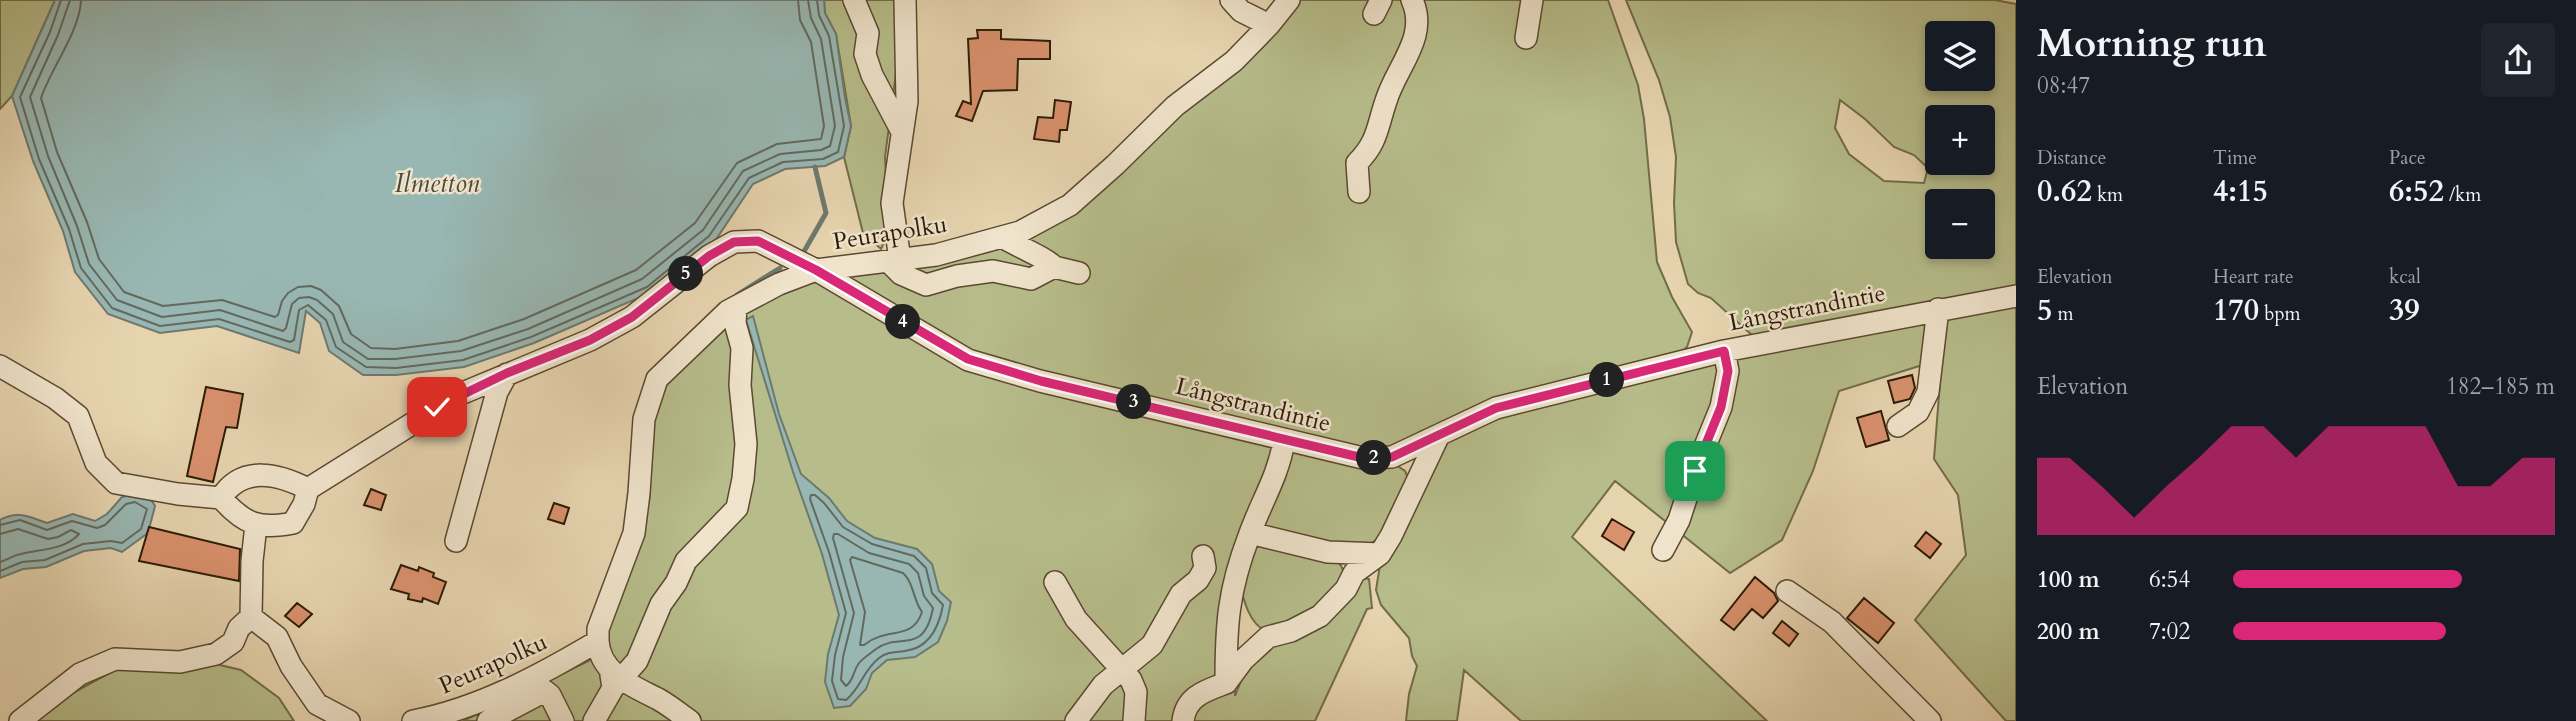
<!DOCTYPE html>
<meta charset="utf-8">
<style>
body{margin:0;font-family:Cardo,serif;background:#20242c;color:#f1f3f6;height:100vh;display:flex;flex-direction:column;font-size:26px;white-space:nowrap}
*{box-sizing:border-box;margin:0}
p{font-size:23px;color:#9ea1a6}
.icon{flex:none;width:38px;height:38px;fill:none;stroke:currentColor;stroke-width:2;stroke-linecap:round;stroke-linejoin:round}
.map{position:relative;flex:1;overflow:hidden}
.drawer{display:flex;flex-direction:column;background:#171b24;width:560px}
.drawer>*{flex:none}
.buttons{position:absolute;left:1925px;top:21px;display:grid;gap:14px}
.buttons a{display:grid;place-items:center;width:70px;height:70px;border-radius:7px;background:#171b24;box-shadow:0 4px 10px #0003;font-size:35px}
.pin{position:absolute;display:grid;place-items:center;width:60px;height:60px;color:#fff;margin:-30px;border-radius:14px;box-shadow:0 4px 10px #0006}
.km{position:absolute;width:35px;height:35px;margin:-18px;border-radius:50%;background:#222;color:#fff;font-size:19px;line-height:35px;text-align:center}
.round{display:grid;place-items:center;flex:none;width:74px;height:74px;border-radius:7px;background:#20242c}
.summary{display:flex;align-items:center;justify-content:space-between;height:119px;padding:0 21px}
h1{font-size:38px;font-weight:600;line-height:52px}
.stats{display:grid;grid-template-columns:repeat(3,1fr);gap:10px;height:119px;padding:7px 21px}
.stats div{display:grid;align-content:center}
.stats b{font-size:30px;font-weight:600}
.stats small{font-size:19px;font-weight:400}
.stats p{font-size:19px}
.chart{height:196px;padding:14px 21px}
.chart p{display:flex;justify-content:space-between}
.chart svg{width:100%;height:126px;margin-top:7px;fill:#db2777;opacity:.7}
ul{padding:0 21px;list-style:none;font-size:23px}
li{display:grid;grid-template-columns:112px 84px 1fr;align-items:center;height:52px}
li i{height:18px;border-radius:9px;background:#db2777}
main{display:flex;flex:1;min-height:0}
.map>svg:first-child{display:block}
</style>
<main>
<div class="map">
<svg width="2016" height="721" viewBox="0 0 2016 721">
<rect width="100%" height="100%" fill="#e6d4af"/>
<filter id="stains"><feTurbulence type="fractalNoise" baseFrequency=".00286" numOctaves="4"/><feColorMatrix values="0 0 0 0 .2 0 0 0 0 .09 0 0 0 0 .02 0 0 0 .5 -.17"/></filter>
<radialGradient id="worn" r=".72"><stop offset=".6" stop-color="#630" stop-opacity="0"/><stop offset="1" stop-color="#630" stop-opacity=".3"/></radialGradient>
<!-- green -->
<path fill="#b6bc8a" stroke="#726c48" stroke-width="2" fill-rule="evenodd" d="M0,0H55L12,96L0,109Z
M824,0H899L896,73L885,157L889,233L881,249L863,233L844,157L851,126L836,34L825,13Z
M1299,0H1608L1638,85L1644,119L1657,262L1672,297L1692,332L1687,347L1675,357L1479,405L1398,451L1380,455L1360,453L1309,441L1304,446L1396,465L1405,471L1412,487C1405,514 1385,542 1356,549C1337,554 1282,537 1260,532L1257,528L1253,542L1336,560C1368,588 1289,638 1265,630C1248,624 1242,593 1238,578L1232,626L1235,696L1245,671L1260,652L1276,641L1300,635L1325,622L1344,604L1358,581L1363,578L1369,579L1372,608L1367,609L1315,721H463L593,659L606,647L608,625L636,552L650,496L649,455L652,427L656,408L666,385L684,363L757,301L779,289L809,278L1001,247L1072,211L1162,127L1254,53Z
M1626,0H1995L2016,4V286L1754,337L1711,298L1698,293L1688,284L1676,242L1674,203L1676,157L1670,117L1659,80ZM1937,33H1983V79H1937ZM1840,100L1865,119L1894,147L1914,155L1928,168L1924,183L1884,181L1849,154L1835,128ZM1937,117H1983V163H1937ZM1937,201H1983V247H1937Z
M2016,299V721H2006L1915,620L1966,555L1958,495L1934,459L1945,318Z
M1927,321L1929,363L1839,391L1813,471L1782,540L1730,573L1615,481L1572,537L1767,721H1521L1464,670L1457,721H1406L1409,694L1417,666L1412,656L1409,638L1381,605L1376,590L1380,565L1445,439L1463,428L1723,355Z
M177,655L241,670L279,698L294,721H10L41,710L132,661Z"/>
<!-- water -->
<path fill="#98b7b3" stroke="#6d796e" stroke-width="2" d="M55,0H824L825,13L836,34L845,98L851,126L844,157L825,166L785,169L753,184L715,241L650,293L534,343L464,367L396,375H363L329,351L320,323L306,311L299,353L217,326L160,333L108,314L75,272L63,231L33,161L12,96Z
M753,316L779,414L801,474L829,498L847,521L875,538L917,549L932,564L939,591L951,602L947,621L938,642L915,657L887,660L872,673L866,689L850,706L834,708L825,682L828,654L839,615L822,554L793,472L746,320Z
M135,494L152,501L155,506L148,533L122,552L111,548L84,551L46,567L23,569L0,578V520C18,510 29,517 47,523L73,514L95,521L107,514L122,497Z"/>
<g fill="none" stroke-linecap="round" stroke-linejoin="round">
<!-- shore -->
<path stroke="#62695d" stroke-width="2" d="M61,0L50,32L20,97L39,159L69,229L81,268L112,308L160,326L219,319L290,342L294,340L299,310L308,305L326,320L336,347L366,367L396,368L463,360L531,337L647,287L709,236L749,178L783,162L823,159L838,152L844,126L829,36L819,15L817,0
M70,0L58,35L30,97L48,156L77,226L89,264L117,300L162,317L220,310L283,331L286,328L292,304L299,298L309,297L317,300L333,314L343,342L368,359H395L461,351L528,329L642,279L703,230L743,171L780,154L821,150L830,146L835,126L821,39L811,18L808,0
M81,0C80,31 51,68 41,98L57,152L87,222L99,259L124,292L163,306L222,300L275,317L278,315L282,301L288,293L298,287L311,286L321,290L339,306L351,334L371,348L395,349L458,341L524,319L636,270L695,223L737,163L777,144L821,139L824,126L811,42L800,20L798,0
M811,495H815L824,503L843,527L872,544L914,556L926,568L932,593L943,605C939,627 929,648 905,651C896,652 886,652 879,658C862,672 862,686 846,700L838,699L832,681L835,655L846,613L829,552L810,499Z
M0,525L20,520L47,530L72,521L97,528L105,525L126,504L135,502L147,509L141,529L122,543L111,541L83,544L45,560L22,562L0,571
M0,534L18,529L48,539L58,537L71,530L79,534C65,550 40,549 21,554C14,555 7,560 0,562
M834,534H838L869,553L909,564L918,573L924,596L933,608C924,656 899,632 876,649C871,653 863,658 859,663C853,671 854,680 846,686L841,680L843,657L854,613L833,538Z
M852,557L903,573C914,583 913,600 922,612C912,642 887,626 864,645H860L865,612L850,560Z"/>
<!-- stream -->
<path stroke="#6d796e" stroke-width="5" d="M802,255L826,213L815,167
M737,295L780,268"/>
</g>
<!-- building -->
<path fill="#d9916d" stroke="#2d1b07" stroke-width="2" d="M977,30H1001V39L1050,41V59H1018L1017,90L983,91L972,121L956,116L963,101L971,104L968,39L978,38Z
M1055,100L1071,102L1067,130H1060L1059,142L1034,139L1038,117L1053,118Z
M1912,375L1915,388L1910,399L1894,403L1888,381Z
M206,387L243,394L237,428L226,427L213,482L187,476Z
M1881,411L1889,440L1866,447L1857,418Z
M371,489L386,495L381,510L364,505Z
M554,503L569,508L564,524L548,519Z
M1612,519L1634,532L1624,550L1602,536Z
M149,527L240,549L239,581L139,561Z
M1926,532L1941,544L1930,558L1915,546Z
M401,565L418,571L419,567L434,573L433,577L446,582L438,604L423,598L422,602L408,599L409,594L391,589Z
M1755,577L1774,593L1778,601L1763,618L1752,609L1734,630L1721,620Z
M1864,598L1894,623L1878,643L1847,618Z
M297,603L312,614L299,627L285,616Z
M1782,621L1798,634L1789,646L1773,633Z"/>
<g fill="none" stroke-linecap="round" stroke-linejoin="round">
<defs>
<path id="minor" d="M854,0L868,33L865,54L872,75L901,130
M1231,0L1241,11L1269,25L1289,0
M1374,14L1381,0
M1526,38L1532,0
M1359,192L1357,163C1378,142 1377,127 1386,101C1396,67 1429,37 1412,0
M1002,237C1013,244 1050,260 1054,267
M900,260L892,203L907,101L905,0
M889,262L901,274L926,285L957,276L993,271L1031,279L1054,267L1079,273
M0,366L55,398L78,416L96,463L116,483L178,494L221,498C244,524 259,530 293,523L304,504L308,489C279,474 242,464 221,498
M1898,426L1918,412L1928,392L1938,309
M308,489L458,395L590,340L632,317L709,256L734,242L758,241L816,270L968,360L1040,381L1363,458L1392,457L1496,408L1724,351L2016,296
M1250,533L1328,552L1380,554
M456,541L497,392L507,374
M1663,550L1679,520L1695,471L1721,407L1728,371L1724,351
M1055,582L1076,619L1131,680L1136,692L1134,721
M1787,591L1832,622L1930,721
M251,617L277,637L291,666L317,704L349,721
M598,641C600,674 633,686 658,699C669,705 680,714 690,721
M1226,683L1243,660L1268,637L1291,631L1320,616L1346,589L1354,573L1380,554L1391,536L1438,437
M613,688L637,661L661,604L676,583L686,561L737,508L743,479L746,444L740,385L742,348L735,323L736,307
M20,721L80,674L115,659L180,662L216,654L233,642L239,628L251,617L252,561L256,525
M413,721C478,709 541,675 598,641V629L634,533L639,493L644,419L657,379L728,311L779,284L816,270L936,255L1020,232L1070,205L1115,165L1175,106L1234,61L1269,25
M488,721L545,691L550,695L563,721
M594,721L613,688L611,675
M1076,721L1103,685L1152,645L1181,594L1198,580L1205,568L1203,556
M1183,721C1186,696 1205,691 1226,683C1226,625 1228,591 1249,536C1261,502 1278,477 1284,441"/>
</defs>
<!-- minor casing -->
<use href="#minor" stroke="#5b4931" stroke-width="24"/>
<!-- minor -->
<use href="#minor" stroke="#efe3cb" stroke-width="21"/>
</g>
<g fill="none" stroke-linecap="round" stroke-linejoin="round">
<defs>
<path id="route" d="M437,407L507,373L590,340L632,317L709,256L734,242L758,241L816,270L968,359L1041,381L1363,458L1392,457L1496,408L1724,351L1728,371L1721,407L1695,471"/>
</defs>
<!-- route casing -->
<use href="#route" stroke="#fff" stroke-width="14"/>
<!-- route -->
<use href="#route" stroke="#db2777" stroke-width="9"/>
</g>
<g text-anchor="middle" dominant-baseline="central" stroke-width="5" stroke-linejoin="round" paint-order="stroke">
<!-- street labels -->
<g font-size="24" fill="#2d1b07" stroke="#efe3cb">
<text transform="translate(890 233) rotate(-9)">Peurapolku</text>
<text transform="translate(1807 308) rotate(-11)">Långstrandintie</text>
<text transform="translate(1253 405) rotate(14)">Långstrandintie</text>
<text transform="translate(493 664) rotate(-24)">Peurapolku</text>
</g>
<!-- water labels -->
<g font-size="26" font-style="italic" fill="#4d4a3b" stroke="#efe3cb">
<text x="437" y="183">Ilmetton</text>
</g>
</g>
<rect width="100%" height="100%" filter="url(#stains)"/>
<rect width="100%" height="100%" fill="url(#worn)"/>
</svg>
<div class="buttons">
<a><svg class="icon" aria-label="layers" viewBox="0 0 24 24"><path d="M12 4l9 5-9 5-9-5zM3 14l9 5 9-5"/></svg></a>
<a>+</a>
<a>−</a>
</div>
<div class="pin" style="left:1695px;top:471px;background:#1e9e55"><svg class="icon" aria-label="arrive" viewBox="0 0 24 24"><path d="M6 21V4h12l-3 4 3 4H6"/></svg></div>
<div class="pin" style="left:437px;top:407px;background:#d93025"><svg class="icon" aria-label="check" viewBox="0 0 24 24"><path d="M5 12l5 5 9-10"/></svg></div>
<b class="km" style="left:1607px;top:380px">1</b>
<b class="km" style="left:1374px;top:458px">2</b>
<b class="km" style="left:1134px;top:402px">3</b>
<b class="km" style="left:903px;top:322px">4</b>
<b class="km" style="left:686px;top:274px">5</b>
</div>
<section class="drawer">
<div class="summary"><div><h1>Morning run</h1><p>08:47</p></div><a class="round"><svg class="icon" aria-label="share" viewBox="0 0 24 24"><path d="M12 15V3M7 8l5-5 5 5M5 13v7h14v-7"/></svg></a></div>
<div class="stats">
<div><p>Distance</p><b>0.62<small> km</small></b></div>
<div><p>Time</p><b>4:15</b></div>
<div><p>Pace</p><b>6:52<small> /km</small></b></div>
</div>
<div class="stats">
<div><p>Elevation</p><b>5<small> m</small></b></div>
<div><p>Heart rate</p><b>170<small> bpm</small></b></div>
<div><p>kcal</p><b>39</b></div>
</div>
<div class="chart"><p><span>Elevation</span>182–185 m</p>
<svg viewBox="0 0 160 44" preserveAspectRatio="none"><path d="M0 44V17L10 17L20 27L30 38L40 27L50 17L60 6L70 6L80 17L90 6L100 6L110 6L120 6L130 27L140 27L150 17L160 17V44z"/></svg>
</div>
<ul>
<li><b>100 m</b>6:54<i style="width:71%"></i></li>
<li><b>200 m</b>7:02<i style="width:66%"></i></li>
</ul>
</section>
</main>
